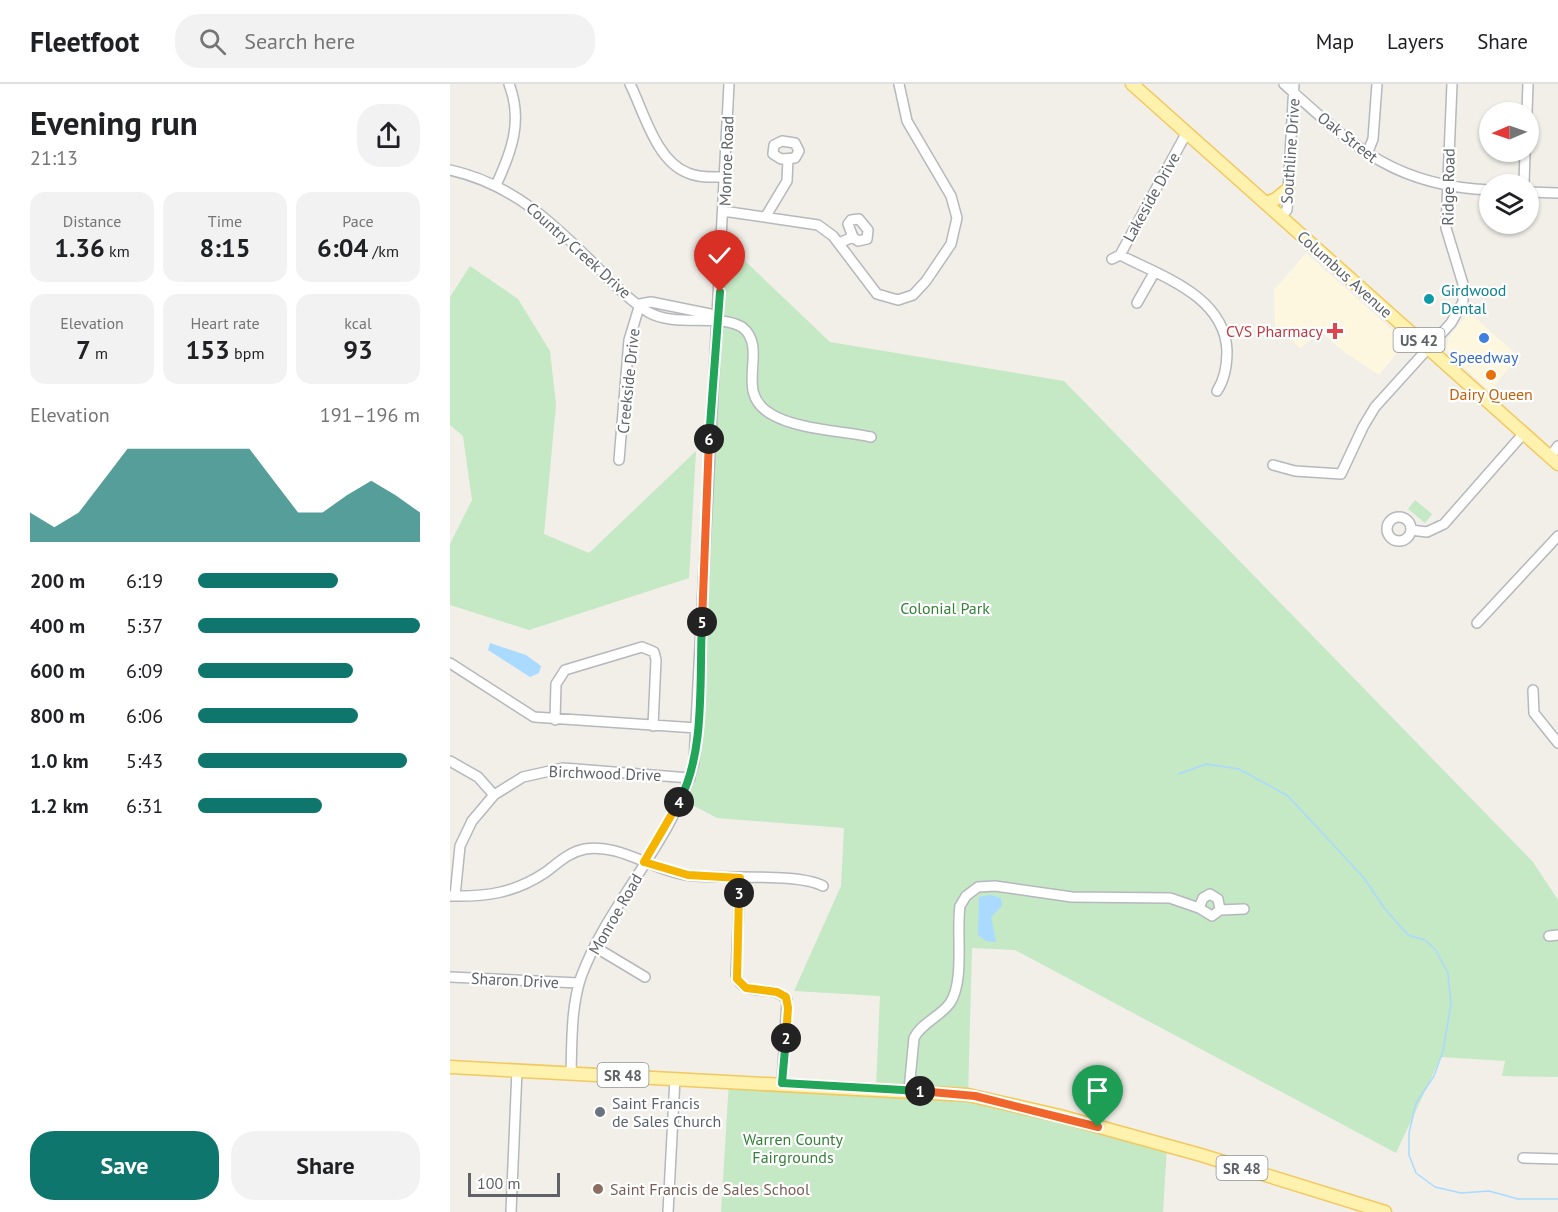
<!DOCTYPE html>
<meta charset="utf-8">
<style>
body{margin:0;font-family:"PT Sans",sans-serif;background:#f2f2f2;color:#202124;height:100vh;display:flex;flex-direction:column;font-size:22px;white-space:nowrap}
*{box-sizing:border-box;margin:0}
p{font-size:20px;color:#757577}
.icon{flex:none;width:33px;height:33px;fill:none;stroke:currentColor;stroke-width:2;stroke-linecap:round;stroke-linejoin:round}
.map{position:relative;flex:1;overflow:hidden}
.side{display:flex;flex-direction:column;background:#fff;width:450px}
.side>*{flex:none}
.needle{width:39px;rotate:268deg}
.controls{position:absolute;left:1029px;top:18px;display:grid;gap:12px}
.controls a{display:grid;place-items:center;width:60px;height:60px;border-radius:50%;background:#fff;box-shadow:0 2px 4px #0004;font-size:30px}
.scale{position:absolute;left:18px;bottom:15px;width:92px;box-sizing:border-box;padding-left:6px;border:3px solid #5f6368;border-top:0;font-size:16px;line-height:21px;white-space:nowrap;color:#5f6368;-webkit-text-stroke:4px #fff;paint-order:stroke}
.pin{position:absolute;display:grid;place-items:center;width:51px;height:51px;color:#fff;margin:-62px -26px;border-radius:50% 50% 50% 0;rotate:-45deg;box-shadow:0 0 6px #0007}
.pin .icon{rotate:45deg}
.km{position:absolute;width:30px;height:30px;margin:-15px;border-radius:50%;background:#222;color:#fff;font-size:16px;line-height:30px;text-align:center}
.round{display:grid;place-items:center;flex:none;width:63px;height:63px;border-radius:24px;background:#f2f2f2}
.headline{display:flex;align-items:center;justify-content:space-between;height:102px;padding:0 30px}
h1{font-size:33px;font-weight:600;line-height:45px}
.stats{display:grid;grid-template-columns:repeat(3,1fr);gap:9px;height:102px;padding:6px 30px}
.stats div{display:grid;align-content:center;border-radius:15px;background:#f2f2f2;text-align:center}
.stats b{font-size:26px;font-weight:600}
.stats small{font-size:16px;font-weight:400}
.stats p{font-size:16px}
.chart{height:168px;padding:12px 30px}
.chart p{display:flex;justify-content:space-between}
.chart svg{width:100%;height:108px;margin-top:6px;fill:#0f766e;opacity:.7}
.button{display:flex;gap:12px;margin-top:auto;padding:12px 30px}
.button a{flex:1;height:69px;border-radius:24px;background:#0f766e;color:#fff;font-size:24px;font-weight:600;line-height:69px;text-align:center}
.button a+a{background:#f2f2f2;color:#202124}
ul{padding:0 30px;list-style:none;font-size:20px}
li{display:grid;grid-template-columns:96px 72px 1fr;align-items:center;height:45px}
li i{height:15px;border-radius:8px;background:#0f766e}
header{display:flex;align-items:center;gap:36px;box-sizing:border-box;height:84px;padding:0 30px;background:#fff;border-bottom:2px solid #e0e0e0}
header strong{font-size:28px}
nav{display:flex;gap:33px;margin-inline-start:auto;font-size:21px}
.search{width:420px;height:54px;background:#f2f2f2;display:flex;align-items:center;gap:15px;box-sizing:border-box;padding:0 21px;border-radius:24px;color:#757577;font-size:22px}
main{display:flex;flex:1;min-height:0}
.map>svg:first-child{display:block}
</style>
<header>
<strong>Fleetfoot</strong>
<div class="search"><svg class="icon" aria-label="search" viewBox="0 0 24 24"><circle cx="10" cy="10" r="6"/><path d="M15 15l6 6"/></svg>Search here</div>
<nav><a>Map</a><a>Layers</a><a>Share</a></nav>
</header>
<main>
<section class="side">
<div class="headline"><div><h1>Evening run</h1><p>21:13</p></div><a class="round"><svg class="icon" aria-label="share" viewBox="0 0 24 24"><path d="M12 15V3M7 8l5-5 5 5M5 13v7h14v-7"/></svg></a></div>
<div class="stats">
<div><p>Distance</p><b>1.36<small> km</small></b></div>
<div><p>Time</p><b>8:15</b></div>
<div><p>Pace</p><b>6:04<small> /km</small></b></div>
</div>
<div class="stats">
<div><p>Elevation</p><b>7<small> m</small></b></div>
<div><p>Heart rate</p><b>153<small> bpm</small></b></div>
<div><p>kcal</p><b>93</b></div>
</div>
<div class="chart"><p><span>Elevation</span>191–196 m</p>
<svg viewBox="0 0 160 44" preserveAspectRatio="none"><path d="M0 44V32L10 38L20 32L30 19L40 6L50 6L60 6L70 6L80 6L90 6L100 19L110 32L120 32L130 25L140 19L150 25L160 32V44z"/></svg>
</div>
<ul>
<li><b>200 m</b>6:19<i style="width:63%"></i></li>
<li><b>400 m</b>5:37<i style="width:100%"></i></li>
<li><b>600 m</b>6:09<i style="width:70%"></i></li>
<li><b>800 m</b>6:06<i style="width:72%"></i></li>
<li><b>1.0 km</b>5:43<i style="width:94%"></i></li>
<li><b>1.2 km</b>6:31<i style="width:56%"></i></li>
</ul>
<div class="button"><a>Save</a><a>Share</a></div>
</section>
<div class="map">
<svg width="1108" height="1128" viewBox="0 0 1108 1128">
<rect width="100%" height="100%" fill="#f1efe8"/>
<!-- commercial -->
<path fill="#fef7e0" d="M856,169L956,258L929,291L894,268L871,248L850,264L825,241L824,206Z
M1019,228L1068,272L1040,308L997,267L998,254Z"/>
<!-- green -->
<path fill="#c5e8c5" d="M272,155L380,258L614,297L1083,778L1108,816V993L1052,992L1055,977L991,973L946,1069L565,866L522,864L518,1011L717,1062L713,1128H271L279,997L426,1004L430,912L344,907L391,802L394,744L267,734L231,715L240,694Z
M20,182L68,215L100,267L106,321L94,450L139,469L246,367L239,494L79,546L0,521V460L22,416L13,352L0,341V213Z
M965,416L982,430L975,439L958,425Z"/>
<!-- water -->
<path fill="#aadaff" d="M40,559L76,571L91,582L89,589L80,593L38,566Z
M540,811L551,814L552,822L541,833L546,858L536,857L528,851L529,813Z"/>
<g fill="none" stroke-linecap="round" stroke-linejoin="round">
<!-- stream -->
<path stroke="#aadaff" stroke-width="1.5" d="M729,690L756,680L789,685L838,712L914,794L935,825L958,851L975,856L985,865L998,889L1001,920L993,967L984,992L966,1019L959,1049V1071L966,1089L985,1103L1011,1109L1039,1107L1068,1115H1108"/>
<defs>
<path id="minor" d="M180,0C194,28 206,77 238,89C249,94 263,93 275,93
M834,0C902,61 943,102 1040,106
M1077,28L1078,0
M332,57L345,59L349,67L345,74L331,75L323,70L324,61Z
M917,70L923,55L927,0
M0,86C63,100 103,139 147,183C162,199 179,216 198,228C226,244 266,229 292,243C320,265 282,308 321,330C345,345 392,347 421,353
M1074,100L1075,68
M46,101C62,67 73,36 59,0
M1078,108L1108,109
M273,127L368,141L383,152L427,210L448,216L463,211L476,197L501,160L507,134L501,112L457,37L449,0
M316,132L337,97L338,75
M831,132L837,126L844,0
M389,159L403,153L408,157L417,155L418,146L409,135L401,136L398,140L403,153
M670,171C711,192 775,212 777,267C777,282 775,295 767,307
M662,175L670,171L737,48
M687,219L704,189
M190,220L201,218L260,230L267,237
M1100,373L1108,362
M169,376L179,256L190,220
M823,381L845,387L891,390L913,343L925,323L1001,239L1013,218V200L996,144L1002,0
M937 445a12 12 0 1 1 24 0a12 12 0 1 1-24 0Z
M961,446L977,448L994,440L1074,349
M1027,539L1108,452
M0,579L84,633L247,644
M1083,606L1084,629L1108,659
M105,636L106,600L115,586L192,563L204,568L206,576L203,642
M0,677L28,693L44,711
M290,794L286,891C293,916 324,898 337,916L332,999
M0,812C36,813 65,809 96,788C108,779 119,768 135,765C169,759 202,786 236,791C269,796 348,788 373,802
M5,812L10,762L22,737L44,711L73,693L113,684L240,694
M770,826L794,825
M1099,852L1108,851
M145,863L195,893
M0,893L129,899
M121,988C122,957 121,923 131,893C159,817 224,757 244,678L279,0
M459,1006L464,954C471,939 490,933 500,919C515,897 506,848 510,822L516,812L528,803L545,802L622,813L720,814L749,824L762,832L770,826L768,815L760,810L753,814L749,824
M1073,1074L1108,1075
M61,1128L67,986
M218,1128L225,994"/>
<path id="major" d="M682,0L1108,380
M816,119L826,115L838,105
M0,983L518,1011L610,1032L751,1071L935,1128"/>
</defs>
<!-- minor casing -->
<use href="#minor" stroke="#b5b8bc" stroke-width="12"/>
<!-- major casing -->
<use href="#major" stroke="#f2c960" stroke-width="15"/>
<!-- minor -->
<use href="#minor" stroke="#fff" stroke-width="9"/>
<!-- major -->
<use href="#major" stroke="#fff2af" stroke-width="12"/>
</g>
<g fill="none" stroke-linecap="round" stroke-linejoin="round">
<defs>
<path id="split-1" d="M470,1007L525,1012L648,1043"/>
<path id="split-2" d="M336,954L332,999L470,1007"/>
<path id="split-3" d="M289,809L287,895L296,904L327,908L336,913L338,924L336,954"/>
<path id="split-4" d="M229,718L194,778L238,791L290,794L289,809"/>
<path id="split-5" d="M229,718C256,667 249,595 252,538"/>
<path id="split-6" d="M252,538L259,355"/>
<path id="split-7" d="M259,355L270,208"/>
</defs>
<!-- split-1 casing -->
<use href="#split-1" stroke="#fff" stroke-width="12"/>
<!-- split-2 casing -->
<use href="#split-2" stroke="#fff" stroke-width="12"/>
<!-- split-3 casing -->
<use href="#split-3" stroke="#fff" stroke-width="12"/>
<!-- split-4 casing -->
<use href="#split-4" stroke="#fff" stroke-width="12"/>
<!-- split-5 casing -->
<use href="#split-5" stroke="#fff" stroke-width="12"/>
<!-- split-6 casing -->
<use href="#split-6" stroke="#fff" stroke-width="12"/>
<!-- split-7 casing -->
<use href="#split-7" stroke="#fff" stroke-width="12"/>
<!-- split-1 -->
<use href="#split-1" stroke="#f0652b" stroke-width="8"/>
<!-- split-2 -->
<use href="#split-2" stroke="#22a559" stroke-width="8"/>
<!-- split-3 -->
<use href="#split-3" stroke="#f5b400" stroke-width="8"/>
<!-- split-4 -->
<use href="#split-4" stroke="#f5b400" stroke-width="8"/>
<!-- split-5 -->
<use href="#split-5" stroke="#22a559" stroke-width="8"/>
<!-- split-6 -->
<use href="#split-6" stroke="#f0652b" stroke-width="8"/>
<!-- split-7 -->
<use href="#split-7" stroke="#22a559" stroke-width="8"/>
</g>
<!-- markers -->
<circle fill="#0f9aa8" stroke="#fff" stroke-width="2" cx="979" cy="215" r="6"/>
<path fill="#e0444e" stroke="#fff" stroke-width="2" d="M882 238h6v6h6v6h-6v6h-6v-6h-6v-6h6z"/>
<circle fill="#3f7fe0" stroke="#fff" stroke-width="2" cx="1034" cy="254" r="6"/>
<circle fill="#e8710a" stroke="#fff" stroke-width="2" cx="1041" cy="291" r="6"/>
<circle fill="#6b7280" stroke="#fff" stroke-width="2" cx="150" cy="1028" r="6"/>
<circle fill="#8d6e63" stroke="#fff" stroke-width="2" cx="148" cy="1105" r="6"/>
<g text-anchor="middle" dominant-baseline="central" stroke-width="4.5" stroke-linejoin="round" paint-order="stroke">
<!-- shield labels -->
<g fill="#fff" stroke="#8f9295" stroke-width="1.5">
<rect x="943.5" y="244" width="51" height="24" rx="4.5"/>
<rect x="147.5" y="979" width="51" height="24" rx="4.5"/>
<rect x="766.5" y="1072" width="51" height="24" rx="4.5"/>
</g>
<g font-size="15" font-weight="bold" fill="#5f6368">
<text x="969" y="256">US 42</text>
<text x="173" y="991">SR 48</text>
<text x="792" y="1084">SR 48</text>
</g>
<!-- street labels -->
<g font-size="16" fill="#5f6368" stroke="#fff">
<text transform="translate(898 53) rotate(38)">Oak Street</text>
<text transform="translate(840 67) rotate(-86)">Southline Drive</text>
<text transform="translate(276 77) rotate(-88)">Monroe Road</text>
<text transform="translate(998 103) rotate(-89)">Ridge Road</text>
<text transform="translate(701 113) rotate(-61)">Lakeside Drive</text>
<text transform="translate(129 166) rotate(42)">Country Creek Drive</text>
<text transform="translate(895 190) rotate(42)">Columbus Avenue</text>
<text transform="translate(178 297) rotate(-84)">Creekside Drive</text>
<text transform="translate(155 689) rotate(2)">Birchwood Drive</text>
<text transform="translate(165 830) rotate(-60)">Monroe Road</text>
<text transform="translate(65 896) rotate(3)">Sharon Drive</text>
</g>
<!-- culture labels -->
<g font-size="16" fill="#0d838f" stroke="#fff" text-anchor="start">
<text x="991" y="206">Girdwood<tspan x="991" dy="18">Dental</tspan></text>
</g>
<!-- health labels -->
<g font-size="16" fill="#be3a42" stroke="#fff" text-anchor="end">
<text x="873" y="247">CVS Pharmacy</text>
</g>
<!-- shop labels -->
<g font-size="16" fill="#366cbe" stroke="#fff">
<text x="1034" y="273">Speedway</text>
</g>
<!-- food labels -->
<g font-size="16" fill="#c56008" stroke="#fff">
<text x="1041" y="310">Dairy Queen</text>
</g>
<!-- park labels -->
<g font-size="16" fill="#348238" stroke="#fff">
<text x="495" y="524">Colonial Park</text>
<text x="343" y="1055">Warren County<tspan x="343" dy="18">Fairgrounds</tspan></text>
</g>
<!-- worship labels -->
<g font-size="16" fill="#5b616d" stroke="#fff" text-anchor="start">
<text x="162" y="1019">Saint Francis<tspan x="162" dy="18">de Sales Church</tspan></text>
</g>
<!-- education labels -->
<g font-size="16" fill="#785e54" stroke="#fff" text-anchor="start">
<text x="160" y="1105">Saint Francis de Sales School</text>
</g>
</g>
</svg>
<div class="controls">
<a><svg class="needle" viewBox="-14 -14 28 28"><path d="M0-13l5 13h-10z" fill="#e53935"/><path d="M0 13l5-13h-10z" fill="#757577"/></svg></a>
<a><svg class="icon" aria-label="layers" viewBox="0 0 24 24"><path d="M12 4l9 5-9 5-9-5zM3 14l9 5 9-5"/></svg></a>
</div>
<div class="scale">100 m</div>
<div class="pin" style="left:648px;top:1043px;background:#1e9e55"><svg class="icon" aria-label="arrive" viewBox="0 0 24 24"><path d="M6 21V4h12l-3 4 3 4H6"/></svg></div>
<div class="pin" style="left:270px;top:208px;background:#d93025"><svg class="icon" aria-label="check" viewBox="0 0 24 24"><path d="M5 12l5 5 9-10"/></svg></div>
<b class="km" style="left:470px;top:1007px">1</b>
<b class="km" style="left:336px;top:954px">2</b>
<b class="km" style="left:289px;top:809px">3</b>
<b class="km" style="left:229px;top:718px">4</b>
<b class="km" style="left:252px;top:538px">5</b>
<b class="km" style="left:259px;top:355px">6</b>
</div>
</main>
